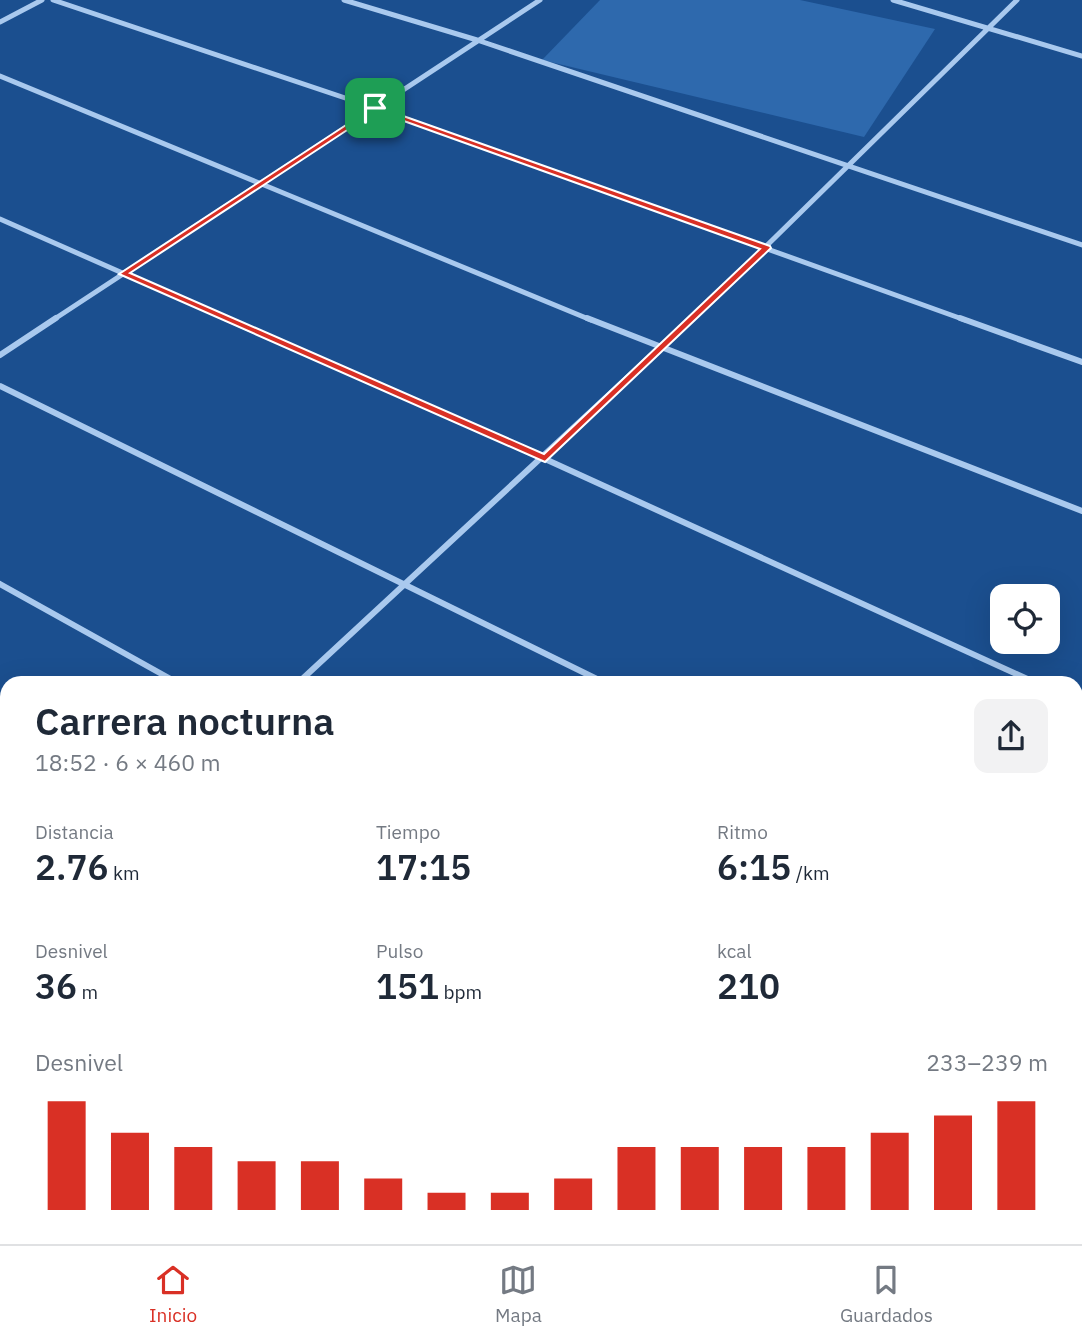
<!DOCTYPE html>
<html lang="es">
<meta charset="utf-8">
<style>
body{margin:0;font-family:"IBM Plex Sans",sans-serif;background:#f2f2f3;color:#1f2937;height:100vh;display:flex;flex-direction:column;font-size:26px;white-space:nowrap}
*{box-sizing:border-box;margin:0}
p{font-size:23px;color:#747a83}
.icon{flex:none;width:38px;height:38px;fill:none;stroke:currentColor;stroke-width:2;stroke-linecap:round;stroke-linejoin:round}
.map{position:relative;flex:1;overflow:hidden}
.side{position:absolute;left:0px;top:676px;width:1083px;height:569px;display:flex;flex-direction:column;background:#fff;border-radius:21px 21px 0 0;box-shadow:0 7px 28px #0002}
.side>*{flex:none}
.controls{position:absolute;left:990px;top:584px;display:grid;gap:14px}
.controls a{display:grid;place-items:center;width:70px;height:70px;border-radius:14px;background:#fff;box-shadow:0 7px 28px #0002;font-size:35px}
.pin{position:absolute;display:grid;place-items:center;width:60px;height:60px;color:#fff;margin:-30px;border-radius:14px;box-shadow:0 4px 10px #0006}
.round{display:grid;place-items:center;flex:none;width:74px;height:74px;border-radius:14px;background:#f2f2f3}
.head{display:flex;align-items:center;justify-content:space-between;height:119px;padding:0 35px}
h1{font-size:38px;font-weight:600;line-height:52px}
.stats{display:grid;grid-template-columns:repeat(3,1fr);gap:10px;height:119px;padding:7px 35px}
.stats div{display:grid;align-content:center}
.stats b{font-size:35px;font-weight:600}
.stats small{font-size:19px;font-weight:400}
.stats p{font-size:19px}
.chart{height:196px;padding:14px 35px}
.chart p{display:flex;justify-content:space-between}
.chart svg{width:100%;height:126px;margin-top:7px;stroke:#d93025;stroke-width:6}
.tabs{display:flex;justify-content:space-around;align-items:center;height:98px;border-top:2px solid #e0e1e3;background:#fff;font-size:19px;color:#747a83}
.tabs a{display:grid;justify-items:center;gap:4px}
.tabs .selected{color:#d93025}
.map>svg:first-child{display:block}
</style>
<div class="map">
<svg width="1082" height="1244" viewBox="0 0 1082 1244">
<rect width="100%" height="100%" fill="#1b4f8f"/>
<!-- green -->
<path fill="#2e69ad" d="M600,0H800L935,29L864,137L542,60Z"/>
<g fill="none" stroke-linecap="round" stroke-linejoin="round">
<!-- street-far2 -->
<path stroke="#a9c9ee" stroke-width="5" d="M53,0L375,108L965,320
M344,0L477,40L1082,245
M893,0L1082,56
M0,22L42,0
M0,76L591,320
M0,219L229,320
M53,320L540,0
M691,320L1017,0"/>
<!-- street-far1 -->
<path stroke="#a9c9ee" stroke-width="6" d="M225,318L545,459L1034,682
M587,318L1082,511
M960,318L1082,362
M0,355L56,318
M0,386L603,682
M0,584L176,682
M299,682L692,318
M1076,702L1082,704
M1080,727L1082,723"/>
<!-- street -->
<path stroke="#a9c9ee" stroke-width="9" d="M1076,732L1081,725
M0,879L7,884
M1076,918L1082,922
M0,962L7,955
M0,1143L7,1140"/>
<!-- highway -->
<path fill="#fff" fill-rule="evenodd" d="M1076,1071L1082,1072V1096L1076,1095Z
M7,1202V1228L0,1231V1205Z"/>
</g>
<!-- route -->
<path fill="#d93025" stroke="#fff" stroke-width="2" fill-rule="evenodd" d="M375,106L770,246L771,248L545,462L119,274ZM376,111L760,249L544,454L130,273Z"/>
</svg>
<div class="controls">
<a><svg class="icon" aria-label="locate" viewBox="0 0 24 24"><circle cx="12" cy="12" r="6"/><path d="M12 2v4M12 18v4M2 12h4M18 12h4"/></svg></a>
</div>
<div class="pin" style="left:375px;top:108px;background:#1e9e55"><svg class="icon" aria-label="arrive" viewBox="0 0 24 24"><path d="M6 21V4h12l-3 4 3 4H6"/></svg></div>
<section class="side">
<div class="head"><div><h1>Carrera nocturna</h1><p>18:52 · 6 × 460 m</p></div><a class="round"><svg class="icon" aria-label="share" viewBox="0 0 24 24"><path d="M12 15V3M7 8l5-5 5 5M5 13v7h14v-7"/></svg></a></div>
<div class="stats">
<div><p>Distancia</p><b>2.76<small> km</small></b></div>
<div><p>Tiempo</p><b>17:15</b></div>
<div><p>Ritmo</p><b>6:15<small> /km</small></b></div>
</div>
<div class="stats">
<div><p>Desnivel</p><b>36<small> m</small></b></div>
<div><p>Pulso</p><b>151<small> bpm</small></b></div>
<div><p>kcal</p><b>210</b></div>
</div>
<div class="chart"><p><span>Desnivel</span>233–239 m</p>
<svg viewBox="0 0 160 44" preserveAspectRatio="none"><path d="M5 44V6M15 44V17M25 44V22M35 44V27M45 44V27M55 44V33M65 44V38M75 44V38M85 44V33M95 44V22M105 44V22M115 44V22M125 44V22M135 44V17M145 44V11M155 44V6"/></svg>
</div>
</section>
</div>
<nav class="tabs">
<a class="selected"><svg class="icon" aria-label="home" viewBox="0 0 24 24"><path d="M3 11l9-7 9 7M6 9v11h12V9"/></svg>Inicio</a>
<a><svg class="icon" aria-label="map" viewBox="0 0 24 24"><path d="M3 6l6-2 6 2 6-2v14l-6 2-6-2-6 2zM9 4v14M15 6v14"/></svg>Mapa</a>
<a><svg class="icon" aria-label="saved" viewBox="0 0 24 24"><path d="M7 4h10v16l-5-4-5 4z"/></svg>Guardados</a>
</nav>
